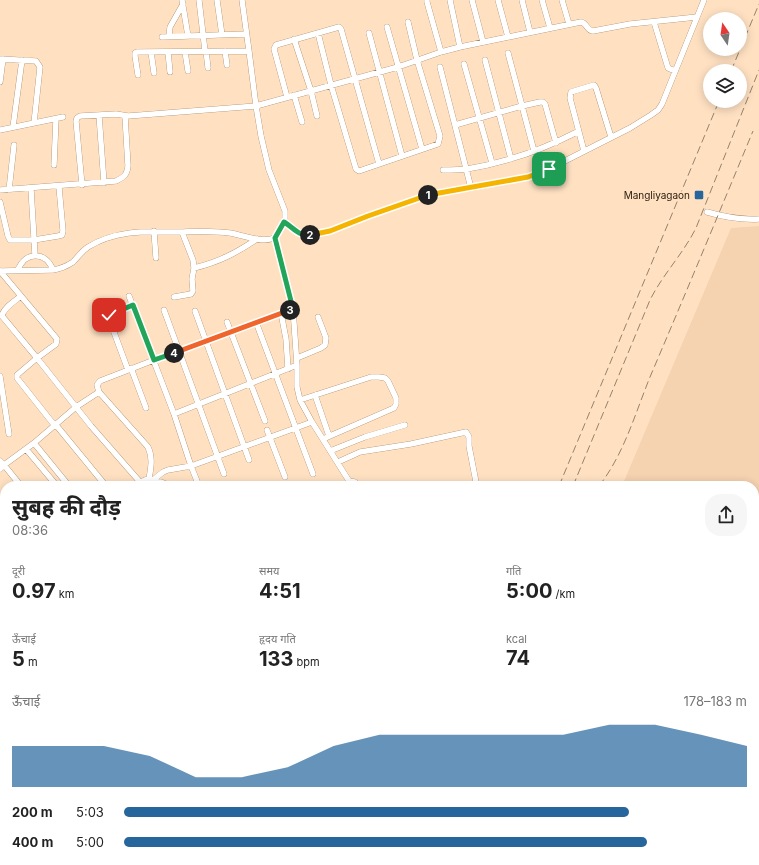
<!DOCTYPE html>
<html lang="hi">
<meta charset="utf-8">
<style>
body{margin:0;font-family:Inter,"Noto Sans Devanagari",sans-serif;background:#f6f6f6;color:#222;height:100vh;display:flex;flex-direction:column;font-size:15px;white-space:nowrap}
*{box-sizing:border-box;margin:0}
p{font-size:13px;color:#767676}
.icon{flex:none;width:22px;height:22px;fill:none;stroke:currentColor;stroke-width:2;stroke-linecap:round;stroke-linejoin:round}
.map{position:relative;flex:1;overflow:hidden}
.side{position:absolute;left:0px;top:481px;width:759px;height:384px;display:flex;flex-direction:column;background:#fff;border-radius:16px 16px 0 0;box-shadow:0 2px 10px #0003}
.side>*{flex:none}
.needle{width:26px;rotate:347deg}
.fabs{position:absolute;left:703px;top:12px;display:grid;gap:8px}
.fabs a{display:grid;place-items:center;width:44px;height:44px;border-radius:50%;background:#fff;box-shadow:0 2px 10px #0003;font-size:20px}
.pin{position:absolute;display:grid;place-items:center;width:34px;height:34px;color:#fff;margin:-17px;border-radius:8px;box-shadow:0 2px 6px #0006}
.km{position:absolute;width:20px;height:20px;margin:-10px;border-radius:50%;background:#222;color:#fff;font-size:11px;line-height:20px;text-align:center}
.round{display:grid;place-items:center;flex:none;width:42px;height:42px;border-radius:16px;background:#f6f6f6}
.head{display:flex;align-items:center;justify-content:space-between;height:68px;padding:0 12px}
h1{font-size:22px;font-weight:700;line-height:30px}
.stats{display:grid;grid-template-columns:repeat(3,1fr);gap:6px;height:68px;padding:4px 12px}
.stats div{display:grid;align-content:center}
.stats b{font-size:20px;font-weight:700}
.stats small{font-size:11px;font-weight:400}
.stats p{font-size:11px}
.chart{height:112px;padding:8px 12px}
.chart p{display:flex;justify-content:space-between}
.chart svg{width:100%;height:72px;margin-top:4px;fill:#26669c;opacity:.7}
ul{padding:0 12px;list-style:none;font-size:13px}
li{display:grid;grid-template-columns:64px 48px 1fr;align-items:center;height:30px}
li i{height:10px;border-radius:5px;background:#26669c}
.map>svg:first-child{display:block}
</style>
<div class="map">
<svg width="759" height="865" viewBox="0 0 759 865">
<rect width="100%" height="100%" fill="#ffe1c2"/>
<!-- built -->
<path fill="#f5d2b0" d="M759,226V632L754,633V486H622L731,228Z"/>
<g fill="none" stroke-linecap="round" stroke-linejoin="round">
<!-- stream -->
<path stroke="#90c5f7" stroke-width="1" d="M537,865L538,860"/>
<defs>
<path id="minor" d="M182,0L188,36
M199,0L205,51
M217,0L222,35
M427,0V2L441,52
M450,0L460,47
M472,0L483,42
M498,0L508,37
M522,0L530,32
M542,0L550,28
M562,0L569,24
M654,22L668,68L675,71
M387,27L422,149
M318,33L331,85L356,169L359,171L438,144L440,136L417,60L408,22
M369,33L402,156
M169,36L170,27L183,4
M162,37L246,34
M294,39L311,91L317,116
M206,51L208,68
M225,51L227,65
M151,52L154,73
M168,52L170,72
M185,52L188,71
M508,53L534,151
M0,59L36,61L40,67L34,123
M485,60L511,159
M464,64L492,163
M440,67L471,188
M138,75L135,56V53L137,52L249,51
M0,82L3,59
M294,95L302,122
M287,97L274,49L276,45L339,27L341,29L379,164
M99,115L104,183
M455,125L522,106L540,102H543L545,104L556,143
M13,127L22,60
M0,130L63,117
M584,151L570,98L571,92L594,85L596,88L611,137
M54,165L56,119
M443,170C451,170 459,170 467,169C504,163 544,149 577,132
M82,185L76,121L77,118L80,116L116,114L128,116L256,106L398,67L441,52L460,47L581,22C587,23 587,31 593,31L630,24L697,17
M31,189L35,255
M0,190L116,181C124,177 127,175 128,166L125,116
M9,190L14,145
M0,202L8,236L10,240H34L58,236L62,235L63,231L59,187
M707,212C724,217 741,220 759,219
M283,222L293,228L301,234L313,235L330,231L369,216L433,193L471,188L528,177L549,169L630,128L651,115L658,110L662,104L704,0
M154,231L156,258
M194,268C219,262 236,253 257,239
M18,270C25,251 46,251 53,270
M0,271L53,270C60,269 67,266 73,262C78,257 82,251 88,247C114,231 143,231 171,232C191,232 210,230 230,233C242,235 267,245 277,236L285,219V211L269,170L261,136L256,106L249,51L242,0
M0,271L57,339L56,344L37,358L91,426L140,482
M21,296C15,301 3,308 2,316L37,358L17,375V378L55,426
M129,296L174,414L191,466L199,486
M174,297L191,294L193,291L192,279L194,268L193,260L182,232
M164,310L224,474
M195,311L249,460
M281,313L286,339L288,369
M227,322L265,421
M256,322L313,474
M297,358L321,348L325,345L326,338L318,317
M297,365V387L300,400L312,422L349,481L355,482
M131,368L146,408
M128,370L108,316L133,305
M0,376L9,434
M99,392L97,385L100,381L154,360L293,309L275,238
M315,395L329,436
M300,400L371,377H379L385,378L388,381L396,398V404L394,408L323,439
M174,414L297,365L293,309
M56,425L106,486
M267,430L285,477
M26,449L57,486
M330,451L365,437L405,425
M0,461L4,465L34,443
M338,462L360,452L411,444L466,432L469,437V446L476,482
M0,469L4,465L21,486
M153,480L163,472L168,470L191,466L312,422
M154,482H161L171,486
M69,486L34,443L76,407L99,392L148,447C153,458 151,467 149,479
M136,486C140,482 144,480 149,479L153,480
M0,506L5,512
M0,525L5,531
M0,570L5,576
M0,606L5,602
M0,612L5,618
M0,690L5,689
M1,774L5,795
M204,860V863L219,860
M278,860L283,865
M297,860L301,865
M550,860L551,865
M575,860L576,865
M589,860L590,865
M303,865L311,860
M381,865L385,860
M429,865L430,860"/>
</defs>
<!-- minor casing -->
<use href="#minor" stroke="#9c7b57" stroke-width="6"/>
<!-- minor -->
<use href="#minor" stroke="#fff" stroke-width="5.5"/>
<!-- rail -->
<path stroke="#968169" stroke-width="1" stroke-dasharray="8 4" stroke-linecap="butt" d="M731,71L759,4
M559,486L719,101
M573,486L650,300C663,274 683,254 696,228L759,70
M599,486C624,454 635,414 650,377C685,295 719,213 753,131
M401,865L404,860"/>
</g>
<g fill="none" stroke-linecap="round" stroke-linejoin="round">
<defs>
<path id="split-1" d="M428,195L528,177L549,169"/>
<path id="split-2" d="M310,235L330,231L368,216L428,195"/>
<path id="split-3" d="M290,310L293,309L275,238L284,222C294,228 298,236 310,235"/>
<path id="split-4" d="M174,353L290,310"/>
<path id="split-5" d="M109,315L133,305L154,360L174,353"/>
</defs>
<!-- split-1 casing -->
<use href="#split-1" stroke="#fff" stroke-width="8"/>
<!-- split-2 casing -->
<use href="#split-2" stroke="#fff" stroke-width="8"/>
<!-- split-3 casing -->
<use href="#split-3" stroke="#fff" stroke-width="8"/>
<!-- split-4 casing -->
<use href="#split-4" stroke="#fff" stroke-width="8"/>
<!-- split-5 casing -->
<use href="#split-5" stroke="#fff" stroke-width="8"/>
<!-- split-1 -->
<use href="#split-1" stroke="#f5b400" stroke-width="5"/>
<!-- split-2 -->
<use href="#split-2" stroke="#f5b400" stroke-width="5"/>
<!-- split-3 -->
<use href="#split-3" stroke="#22a559" stroke-width="5"/>
<!-- split-4 -->
<use href="#split-4" stroke="#f0652b" stroke-width="5"/>
<!-- split-5 -->
<use href="#split-5" stroke="#22a559" stroke-width="5"/>
</g>
<!-- markers -->
<rect fill="#26669c" stroke="#ffe1c2" stroke-width="1.5" x="694" y="190" width="10" height="10" rx="2"/>
<g text-anchor="middle" dominant-baseline="central" stroke-width="3.5" stroke-linejoin="round" paint-order="stroke">
<!-- poi labels -->
<g font-size="10" fill="#271a0b" stroke="#ffe1c2" text-anchor="end">
<text x="690" y="195">Mangliyagaon</text>
</g>
</g>
</svg>
<div class="fabs">
<a><svg class="needle" viewBox="-14 -14 28 28"><path d="M0-13l5 13h-10z" fill="#e53935"/><path d="M0 13l5-13h-10z" fill="#767676"/></svg></a>
<a><svg class="icon" aria-label="layers" viewBox="0 0 24 24"><path d="M12 4l9 5-9 5-9-5zM3 14l9 5 9-5"/></svg></a>
</div>
<div class="pin" style="left:549px;top:169px;background:#1e9e55"><svg class="icon" aria-label="arrive" viewBox="0 0 24 24"><path d="M6 21V4h12l-3 4 3 4H6"/></svg></div>
<div class="pin" style="left:109px;top:315px;background:#d93025"><svg class="icon" aria-label="check" viewBox="0 0 24 24"><path d="M5 12l5 5 9-10"/></svg></div>
<b class="km" style="left:428px;top:195px">1</b>
<b class="km" style="left:310px;top:235px">2</b>
<b class="km" style="left:290px;top:310px">3</b>
<b class="km" style="left:174px;top:353px">4</b>
<section class="side">
<div class="head"><div><h1>सुबह की दौड़</h1><p>08:36</p></div><a class="round"><svg class="icon" aria-label="share" viewBox="0 0 24 24"><path d="M12 15V3M7 8l5-5 5 5M5 13v7h14v-7"/></svg></a></div>
<div class="stats">
<div><p>दूरी</p><b>0.97<small> km</small></b></div>
<div><p>समय</p><b>4:51</b></div>
<div><p>गति</p><b>5:00<small> /km</small></b></div>
</div>
<div class="stats">
<div><p>ऊँचाई</p><b>5<small> m</small></b></div>
<div><p>हृदय गति</p><b>133<small> bpm</small></b></div>
<div><p>kcal</p><b>74</b></div>
</div>
<div class="chart"><p><span>ऊँचाई</span>178–183 m</p>
<svg viewBox="0 0 160 44" preserveAspectRatio="none"><path d="M0 44V19L10 19L20 19L30 25L40 38L50 38L60 32L70 19L80 12L90 12L100 12L110 12L120 12L130 6L140 6L150 12L160 19V44z"/></svg>
</div>
<ul>
<li><b>200 m</b>5:03<i style="width:81%"></i></li>
<li><b>400 m</b>5:00<i style="width:84%"></i></li>
</ul>
</section>
</div>
